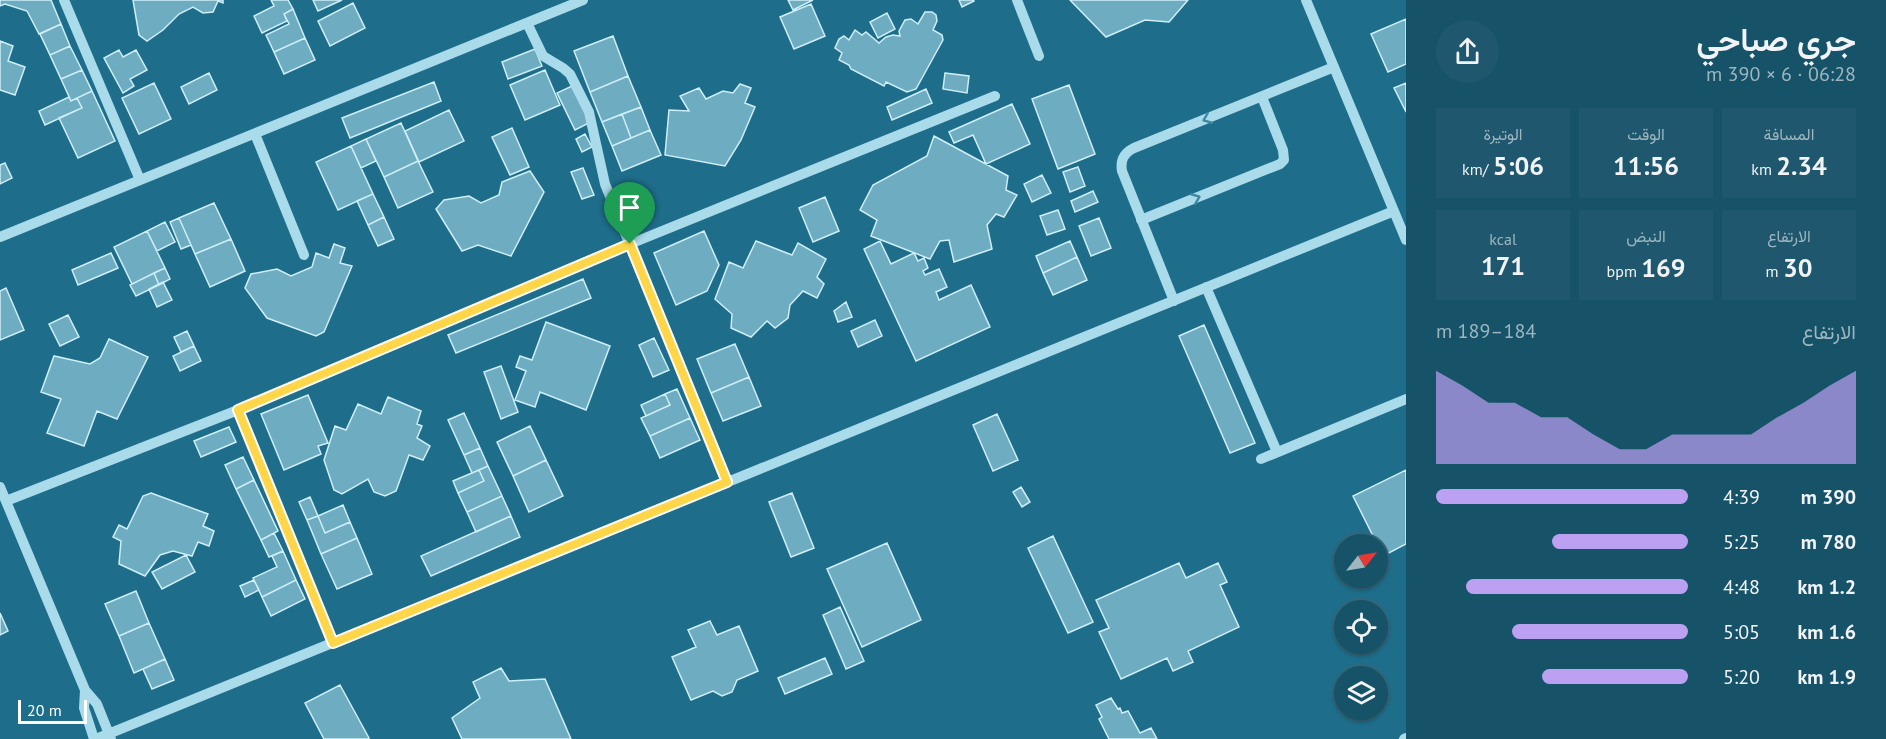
<!DOCTYPE html>
<html lang="ar">
<meta charset="utf-8">
<style>
body{margin:0;font-family:"PT Sans",Vazirmatn,sans-serif;background:#1f586e;color:#f1f3f6;direction:rtl;height:100vh;display:flex;flex-direction:column;font-size:22px;white-space:nowrap}
*{box-sizing:border-box;margin:0}
p{font-size:20px;color:#9eb6c0}
.icon{flex:none;width:33px;height:33px;fill:none;stroke:currentColor;stroke-width:2;stroke-linecap:round;stroke-linejoin:round}
.map{position:relative;flex:1;overflow:hidden;direction:ltr}
.panel{display:flex;flex-direction:column;background:#165268;width:480px}
.panel>*{flex:none}
.needle{width:39px;rotate:59deg}
.controls{position:absolute;left:1334px;top:534px;display:grid;gap:12px}
.controls a{display:grid;place-items:center;width:54px;height:54px;border-radius:50%;background:#165268;box-shadow:0 2px 4px #0004,0 0 0 2px #35697c;font-size:30px}
.scale{position:absolute;left:18px;bottom:15px;width:69px;box-sizing:border-box;padding-left:6px;border:3px solid #fff;border-top:0;font-size:16px;line-height:21px;white-space:nowrap;color:#fff;-webkit-text-stroke:4px #1e6d8a;paint-order:stroke}
.pin{position:absolute;display:grid;place-items:center;width:51px;height:51px;color:#fff;margin:-62px -26px;border-radius:50% 50% 50% 0;rotate:-45deg;box-shadow:0 0 6px #0007}
.pin .icon{rotate:45deg}
.round{display:grid;place-items:center;flex:none;width:63px;height:63px;border-radius:32px;background:#1f586e}
.summary{display:flex;align-items:center;justify-content:space-between;height:102px;padding:0 30px}
h1{font-size:33px;font-weight:600;line-height:45px}
.figures{display:grid;grid-template-columns:repeat(3,1fr);gap:9px;height:102px;padding:6px 30px}
.figures div{display:grid;align-content:center;border-radius:0px;background:#1f586e;text-align:center}
.figures b{font-size:26px;font-weight:600}
.figures small{font-size:16px;font-weight:400}
.figures p{font-size:16px}
.chart{height:168px;padding:12px 30px}
.chart p{display:flex;justify-content:space-between}
.chart svg{width:100%;height:108px;margin-top:6px;fill:#bca0f2;opacity:.7}
ul{padding:0 30px;list-style:none;font-size:20px}
li{display:grid;grid-template-columns:96px 72px 1fr;align-items:center;height:45px}
li i{height:15px;border-radius:8px;background:#bca0f2}
main{display:flex;flex:1;min-height:0}
.map>svg:first-child{display:block}
</style>
<main>
<section class="panel">
<div class="summary"><div><h1>جري صباحي</h1><p>06:28 · 6 × 390 m</p></div><a class="round"><svg class="icon" aria-label="share" viewBox="0 0 24 24"><path d="M12 15V3M7 8l5-5 5 5M5 13v7h14v-7"/></svg></a></div>
<div class="figures">
<div><p>المسافة</p><b>2.34<small> km</small></b></div>
<div><p>الوقت</p><b>11:56</b></div>
<div><p>الوتيرة</p><b>5:06<small> /km</small></b></div>
</div>
<div class="figures">
<div><p>الارتفاع</p><b>30<small> m</small></b></div>
<div><p>النبض</p><b>169<small> bpm</small></b></div>
<div><p>kcal</p><b>171</b></div>
</div>
<div class="chart"><p><span>الارتفاع</span>184–189 m</p>
<svg viewBox="0 0 160 44" preserveAspectRatio="none"><path d="M0 44V6L10 12L20 19L30 19L40 25L50 25L60 32L70 38L80 38L90 32L100 32L110 32L120 32L130 25L140 19L150 12L160 6V44z"/></svg>
</div>
<ul>
<li><b>390 m</b>4:39<i style="width:100%"></i></li>
<li><b>780 m</b>5:25<i style="width:54%"></i></li>
<li><b>1.2 km</b>4:48<i style="width:88%"></i></li>
<li><b>1.6 km</b>5:05<i style="width:70%"></i></li>
<li><b>1.9 km</b>5:20<i style="width:58%"></i></li>
</ul>
</section>
<div class="map">
<svg width="1406" height="739" viewBox="0 0 1406 739">
<rect width="100%" height="100%" fill="#1e6d8a"/>
<!-- building -->
<path fill="#6dacc1" stroke="#ceeef8" stroke-width="1.5" d="M0,0H51L61,24L39,34L27,11L5,4L0,6Z
M133,0H223V3L218,1L213,12L203,13L193,7L179,14L163,30L147,41L139,35Z
M271,0H288L293,9L284,14L287,21L262,33L254,16L274,6Z
M313,0H342L318,11Z
M788,0H813L793,10Z
M959,0H973L974,1L962,7Z
M1070,0H1188L1169,22L1145,20L1106,37Z
M353,3L365,28L330,46L318,21Z
M811,4L825,36L794,49L780,17Z
M293,9L305,38L274,52L266,35L289,24L284,14Z
M925,12H932L936,15L937,21L933,30L942,35L943,40L916,89L907,92L886,82L884,86L851,69L849,65L839,60L842,53L835,48L839,39L844,36L849,40L855,30L862,35L866,32L879,43L886,37L893,35L900,36L899,31L905,20L911,19L918,24Z
M887,13L895,29L878,38L870,22Z
M1406,19V64L1388,72L1371,34Z
M61,24L70,46L50,55L40,34Z
M613,36L628,76L590,92L574,51Z
M305,38L315,60L284,74L274,52Z
M0,41L13,46L8,61L25,67L15,95L0,90Z
M70,46L82,70L61,79L50,55Z
M535,49L542,66L508,79L502,62Z
M119,50L123,57L136,50L147,70L130,79L134,86L123,93L104,58Z
M82,70L92,91L71,101L61,79Z
M545,70L560,105L525,120L510,85Z
M209,73L217,90L189,104L181,87Z
M945,73L969,76L967,93L943,89Z
M628,76L641,107L602,122L590,92Z
M434,82L441,101L350,138L342,118Z
M154,83L171,119L139,134L122,98Z
M1406,83V112L1394,88Z
M740,84L751,88L745,103L755,107L741,140L725,166L665,155L669,110L689,111L680,96L699,88L706,99L723,91L733,93Z
M574,85L591,122L575,130L557,93Z
M1069,85L1095,154L1058,169L1032,99Z
M926,89L932,103L892,120L887,107Z
M92,91L115,141L78,158L59,118L82,108L77,98Z
M69,97L71,101L77,98L82,108L45,125L39,111Z
M1012,104L1030,144L986,164L973,135L954,143L949,132Z
M641,107L650,130L631,138L622,114Z
M449,110L464,141L419,162L405,131Z
M622,114L631,138L612,146L602,122Z
M401,123L418,161L384,177L366,139Z
M512,128L529,167L510,175L492,137Z
M650,130L661,155L622,171L612,146Z
M585,134L592,147L582,152L576,139Z
M934,136L1008,176L1006,190L1017,195L1004,217L996,214L987,225L992,249L954,262L949,240L940,241L930,259L871,236L877,220L860,210L873,185L927,156Z
M366,139L376,161L361,168L351,146Z
M351,146L373,194L338,210L316,162Z
M418,161L433,192L398,208L384,177Z
M5,163L12,178L0,184V165Z
M1078,167L1085,186L1070,192L1063,172Z
M583,168L594,195L582,199L571,172Z
M530,171L544,192L511,256L478,245L462,251L436,209L444,200L469,196L481,203L499,195L502,182Z
M1042,175L1051,193L1032,202L1024,184Z
M1093,191L1098,202L1075,212L1071,201Z
M373,194L384,217L368,225L357,201Z
M825,197L839,231L813,242L799,208Z
M214,203L231,239L195,254L179,218Z
M1058,210L1065,229L1047,235L1040,216Z
M384,217L394,239L378,246L368,225Z
M179,218L191,245L181,249L170,222Z
M1099,218L1111,248L1091,256L1079,226Z
M165,222L175,242L157,251L147,231Z
M147,231L165,268L132,284L114,247Z
M704,231L719,265L707,291L676,305L654,253Z
M231,239L245,271L210,287L195,254Z
M756,241L792,255L798,243L826,259L817,277L824,284L817,298L803,291L790,305L788,318L775,328L767,321L751,337L731,328L732,314L715,299L729,262L743,268Z
M880,241L891,264L914,253L918,261L924,258L928,268L923,271L925,275L939,269L947,287L936,292L939,300L971,285L990,327L916,361L864,249Z
M1070,241L1077,257L1043,273L1036,256Z
M334,244L345,248L340,263L352,266L324,332L316,336L267,318L245,288L251,274L277,269L291,276L312,267L316,253L329,258Z
M111,253L118,268L78,285L72,270Z
M1077,257L1087,280L1053,295L1043,273Z
M165,268L170,279L159,285L154,273Z
M154,273L159,285L136,296L130,285Z
M583,279L591,298L456,353L448,335Z
M163,282L172,300L157,307L149,289Z
M6,288L24,330L0,340V291Z
M846,302L852,317L838,322L834,311Z
M68,315L79,337L60,346L49,324Z
M875,320L882,336L858,347L851,331Z
M546,322L610,346L586,410L540,392L535,407L515,400L526,371L516,367L520,356L532,360Z
M1204,325L1255,443L1230,453L1179,336Z
M187,331L194,346L181,352L174,337Z
M654,338L669,370L653,377L639,345Z
M109,339L148,357L117,419L97,411L84,446L47,433L61,399L41,392L54,356L90,364L100,358Z
M735,344L749,377L711,393L697,359Z
M194,346L201,361L180,371L173,356Z
M501,366L518,412L501,419L484,372Z
M749,377L761,406L723,421L711,393Z
M677,389L690,418L650,436L641,418L670,405L665,394Z
M665,394L670,405L646,416L641,405Z
M308,395L328,443L318,446L321,454L284,470L261,414Z
M388,397L421,411L417,424L422,426L417,438L430,446L423,460L409,455L396,491L385,496L374,492L368,479L342,494L334,490L324,460L335,426L346,430L358,404L381,414Z
M464,413L480,448L464,455L448,420Z
M997,414L1018,460L993,471L973,425Z
M690,418L700,440L660,458L650,436Z
M530,426L546,460L513,476L497,442Z
M229,427L236,442L201,457L194,441Z
M480,448L488,466L472,473L464,455Z
M243,457L254,480L236,489L225,465Z
M546,460L563,496L529,512L513,476Z
M488,466L502,496L467,512L458,493L484,481L479,470Z
M479,470L484,481L458,493L453,481Z
M1406,470V544L1383,556L1353,496Z
M254,480L278,531L261,540L236,489Z
M1021,487L1030,502L1022,507L1013,492Z
M151,493L208,514L203,526L214,531L209,546L198,542L192,556L173,551L160,555L145,576L119,564L121,541L113,537L119,525L127,529L143,496Z
M792,493L814,548L791,557L769,502Z
M502,496L511,516L476,532L467,512Z
M310,497L318,516L307,520L299,502Z
M343,505L350,522L325,533L318,516Z
M318,516L325,533L350,522L357,538L321,554L307,520Z
M511,516L520,537L431,576L421,556Z
M274,533L283,551L269,557L261,540Z
M1053,536L1093,622L1068,633L1028,548Z
M357,538L372,574L337,589L321,554Z
M887,543L921,620L862,647L827,569Z
M283,551L296,580L262,597L253,578L277,567L272,556Z
M186,555L195,572L162,589L152,572Z
M1179,563L1186,578L1218,563L1227,582L1220,585L1239,627L1188,651L1193,662L1173,671L1167,658L1121,679L1099,632L1109,628L1096,600Z
M254,580L259,590L245,597L240,586Z
M296,580L305,599L271,616L262,597Z
M136,591L149,623L119,636L105,604Z
M840,607L864,661L846,669L823,615Z
M0,613L8,631L0,635Z
M710,621L717,635L739,626L758,671L737,680L732,692L722,696L713,691L691,700L672,657L696,647L688,630Z
M149,623L165,659L134,673L119,636Z
M825,658L832,674L785,694L778,678Z
M165,659L174,680L152,689L143,669Z
M501,668L509,681L545,679L571,739H462L452,718L480,698L473,682Z
M340,685L369,738L368,739H324L305,703Z
M1111,698L1118,709L1120,708L1122,713L1128,711L1140,733L1151,728L1157,739H1109L1099,719L1102,717L1096,705Z"/>
<g fill="none" stroke-linecap="round" stroke-linejoin="round">
<!-- minor -->
<path stroke="#a9dbeb" stroke-width="10" d="M64,0L140,180
M1017,0L1039,56
M1306,0L1406,240
M527,23L543,56L563,68L570,74L589,112L605,184L727,482
M255,134L304,255
M1141,220L1280,164L1284,160L1283,150L1262,97
M0,237L583,0
M1206,287L1277,452
M1174,301L1122,171C1120,160 1124,153 1134,148L1334,67
M238,410L333,643
M1261,459L1406,399
M0,487L85,690L97,704L111,739
M6,501L238,410L630,244L995,96
M85,690L84,708L94,739
M96,739L1394,211
M1404,739L1406,738"/>
</g>
<!-- one-way arrows -->
<defs><path id="oneway-chevron" d="M-2-3.5L2.5 0L-2 3.5" fill="none" stroke-width="1.6" stroke-linecap="round" stroke-linejoin="round" transform="scale(1.5)"/></defs>
<g stroke="#4188a2">
<use href="#oneway-chevron" transform="translate(1207 119) rotate(158)"/>
<use href="#oneway-chevron" transform="translate(1196 198) rotate(-22)"/>
</g>
<g fill="none" stroke-linecap="round" stroke-linejoin="round">
<defs>
<path id="route" d="M630,244L727,482L333,643L238,410Z"/>
</defs>
<!-- route casing -->
<use href="#route" stroke="#fff" stroke-width="12"/>
<!-- route -->
<use href="#route" stroke="#ffd54a" stroke-width="8"/>
</g>
</svg>
<div class="controls">
<a><svg class="needle" viewBox="-14 -14 28 28"><path d="M0-13l5 13h-10z" fill="#e53935"/><path d="M0 13l5-13h-10z" fill="#9eb6c0"/></svg></a>
<a><svg class="icon" aria-label="locate" viewBox="0 0 24 24"><circle cx="12" cy="12" r="6"/><path d="M12 2v4M12 18v4M2 12h4M18 12h4"/></svg></a>
<a><svg class="icon" aria-label="layers" viewBox="0 0 24 24"><path d="M12 4l9 5-9 5-9-5zM3 14l9 5 9-5"/></svg></a>
</div>
<div class="scale">20 m</div>
<div class="pin" style="left:630px;top:244px;background:#1e9e55"><svg class="icon" aria-label="arrive" viewBox="0 0 24 24"><path d="M6 21V4h12l-3 4 3 4H6"/></svg></div>
</div>
</main>
